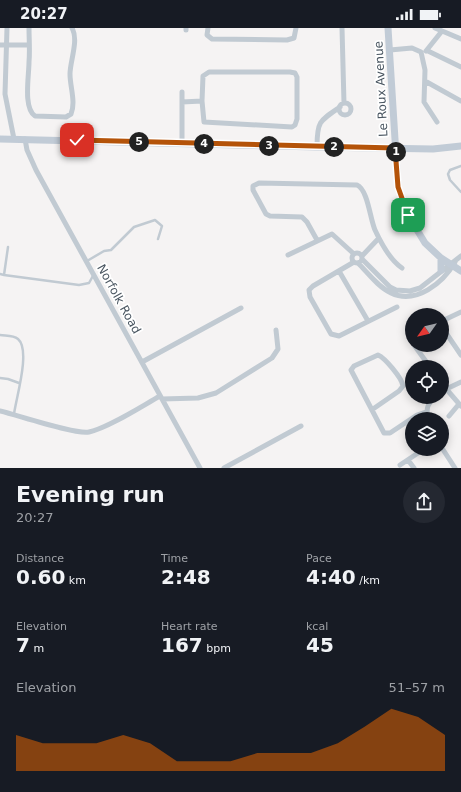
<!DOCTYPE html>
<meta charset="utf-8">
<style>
body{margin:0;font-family:"DejaVu Sans",sans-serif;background:#242831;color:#f1f3f6;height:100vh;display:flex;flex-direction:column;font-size:15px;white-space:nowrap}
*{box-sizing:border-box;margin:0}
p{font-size:13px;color:#9ea1a6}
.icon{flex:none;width:22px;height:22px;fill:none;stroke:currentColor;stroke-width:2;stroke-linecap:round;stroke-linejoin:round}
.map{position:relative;height:440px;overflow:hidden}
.side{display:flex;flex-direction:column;background:#171b24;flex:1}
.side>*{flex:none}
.needle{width:26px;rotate:236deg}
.fabs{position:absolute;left:405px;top:280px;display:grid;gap:8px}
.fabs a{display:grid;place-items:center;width:44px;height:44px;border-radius:50%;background:#171b24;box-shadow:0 2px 10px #0003;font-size:20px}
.pin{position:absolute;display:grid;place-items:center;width:34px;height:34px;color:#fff;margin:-17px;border-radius:8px;box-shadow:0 2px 6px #0006}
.km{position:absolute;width:20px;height:20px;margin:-10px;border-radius:50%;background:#222;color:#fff;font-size:11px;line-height:20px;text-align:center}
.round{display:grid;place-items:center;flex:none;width:42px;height:42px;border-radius:21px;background:#242831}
.overview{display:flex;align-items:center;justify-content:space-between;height:68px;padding:0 16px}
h1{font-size:22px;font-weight:700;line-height:30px}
.stats{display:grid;grid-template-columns:repeat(3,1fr);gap:6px;height:68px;padding:4px 16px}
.stats div{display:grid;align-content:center}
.stats b{font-size:20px;font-weight:700}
.stats small{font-size:11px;font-weight:400}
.stats p{font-size:11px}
.chart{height:112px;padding:8px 16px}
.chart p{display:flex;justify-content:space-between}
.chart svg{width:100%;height:72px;margin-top:4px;fill:#b45309;opacity:.7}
.status{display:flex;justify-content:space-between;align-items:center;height:28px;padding:0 20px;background:#171b24;direction:ltr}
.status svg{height:11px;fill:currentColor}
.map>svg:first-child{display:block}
</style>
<div class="status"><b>20:27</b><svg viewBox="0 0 49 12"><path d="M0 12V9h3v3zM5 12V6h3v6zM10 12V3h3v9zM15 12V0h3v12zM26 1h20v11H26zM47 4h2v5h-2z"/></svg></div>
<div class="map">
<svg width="461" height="440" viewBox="0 0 461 440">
<rect width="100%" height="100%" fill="#f5f3f3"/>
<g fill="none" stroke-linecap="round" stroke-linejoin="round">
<!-- lane -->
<path stroke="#c1cad2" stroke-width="2.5" d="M461,138L450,142L448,146L450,152L461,164
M8,219L4,247L79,257L89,255L94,246
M87,233L104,223L111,222L134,199L155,192L162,198L158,211
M0,246L4,247
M0,307C6,308 13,307 18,311C31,322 16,370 14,386
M0,350L8,351L19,355"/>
<!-- street -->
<path stroke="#c1cad2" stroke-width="5" d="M7,0L5,66L14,111
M29,0C29,11 30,23 29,34C29,48 23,80 35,88L66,89L71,86C76,74 70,59 70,46C70,33 79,12 72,0
M208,0L207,7L212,11L287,12L294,10L296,0
M342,0L344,75
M435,0L461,11
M186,2V0
M0,17H29
M390,22L412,20L421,24L425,42L424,74L437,94
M426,23L442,3
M428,23L461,39
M209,44H290L295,45L297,49V91L295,97L292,99L204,94L202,73L203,48Z
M425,53L461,73
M182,74L202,73
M339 81a6 6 0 1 1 12 0a6 6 0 1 1-12 0Z
M25,111L27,122L36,142L200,440
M182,115V64
M317,119C317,94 319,93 340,79
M317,212L307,194L302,189L270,188L266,186L253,162V158L259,155L357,157C368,162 370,191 375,202C381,215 390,232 402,240
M352 230a5 5 0 1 1 10 0a5 5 0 1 1-10 0Z
M288,227L332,206L354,226
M362,228L379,210
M362,231L390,259L396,262L410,263L420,260L461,228
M354,234L313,258L309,262L310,269L331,306L339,308L397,279
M358,235C368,245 378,259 391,265C416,277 443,255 455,234
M339,243L368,293
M442,293L461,284
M442,299L461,327
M412,310V312
M414,317L430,339
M142,334L241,280
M442,356L461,378
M442,363L461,354
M162,371L198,370L216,365L272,330L278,321L276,302
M373,381L399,363L403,358C402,350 385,330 378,327L354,338L351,342L384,405H390L417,387L426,384
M0,383C17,387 76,407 89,404C108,400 142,378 160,368
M449,388L459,376
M428,391C426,381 427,376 435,369
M442,420L455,440
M408,432L414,440
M400,437L421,423
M224,440L301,398"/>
<!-- secondary -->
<path stroke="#c1cbd6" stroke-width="7" d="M388,0L398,159L408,187L425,215L441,230L461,243
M0,111L317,119L433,121L461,118
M441,242V230"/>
</g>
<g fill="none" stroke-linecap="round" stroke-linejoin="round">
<defs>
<path id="route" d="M77,112L395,120L398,159L408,187"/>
</defs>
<!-- route casing -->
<use href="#route" stroke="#fff" stroke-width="8"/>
<!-- route -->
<use href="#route" stroke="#b45309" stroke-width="5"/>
</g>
<g text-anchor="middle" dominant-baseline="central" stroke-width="3.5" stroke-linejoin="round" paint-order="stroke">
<!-- street labels -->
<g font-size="12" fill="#4a5661" stroke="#fff">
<text transform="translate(381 61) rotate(-93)">Le Roux Avenue</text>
<text transform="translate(119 271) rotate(61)">Norfolk Road</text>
</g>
</g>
</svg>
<div class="fabs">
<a><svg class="needle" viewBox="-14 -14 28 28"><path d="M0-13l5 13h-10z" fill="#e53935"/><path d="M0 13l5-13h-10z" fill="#9ea1a6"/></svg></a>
<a><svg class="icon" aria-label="locate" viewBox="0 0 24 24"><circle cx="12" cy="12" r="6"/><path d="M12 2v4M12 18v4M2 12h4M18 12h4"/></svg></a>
<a><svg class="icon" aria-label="layers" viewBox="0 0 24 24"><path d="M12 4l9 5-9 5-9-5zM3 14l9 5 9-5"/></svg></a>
</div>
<div class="pin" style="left:408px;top:187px;background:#1e9e55"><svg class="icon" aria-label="arrive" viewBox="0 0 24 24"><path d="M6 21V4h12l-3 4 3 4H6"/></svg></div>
<div class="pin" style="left:77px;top:112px;background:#d93025"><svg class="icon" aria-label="check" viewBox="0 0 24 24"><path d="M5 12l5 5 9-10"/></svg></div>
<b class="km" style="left:396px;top:124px">1</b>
<b class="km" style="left:334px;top:119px">2</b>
<b class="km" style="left:269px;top:118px">3</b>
<b class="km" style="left:204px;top:116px">4</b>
<b class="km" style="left:139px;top:114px">5</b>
</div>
<section class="side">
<div class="overview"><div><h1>Evening run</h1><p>20:27</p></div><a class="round"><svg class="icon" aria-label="share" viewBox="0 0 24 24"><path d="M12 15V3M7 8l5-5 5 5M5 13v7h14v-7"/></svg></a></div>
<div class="stats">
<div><p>Distance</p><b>0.60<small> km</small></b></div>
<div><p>Time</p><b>2:48</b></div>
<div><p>Pace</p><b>4:40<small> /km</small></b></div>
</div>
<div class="stats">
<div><p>Elevation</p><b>7<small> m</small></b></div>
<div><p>Heart rate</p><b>167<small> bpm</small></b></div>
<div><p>kcal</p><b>45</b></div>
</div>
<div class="chart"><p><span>Elevation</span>51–57 m</p>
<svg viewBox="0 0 160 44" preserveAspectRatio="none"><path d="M0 44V22L10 27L20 27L30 27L40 22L50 27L60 38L70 38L80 38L90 33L100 33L110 33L120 27L130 17L140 6L150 11L160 22V44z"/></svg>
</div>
</section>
